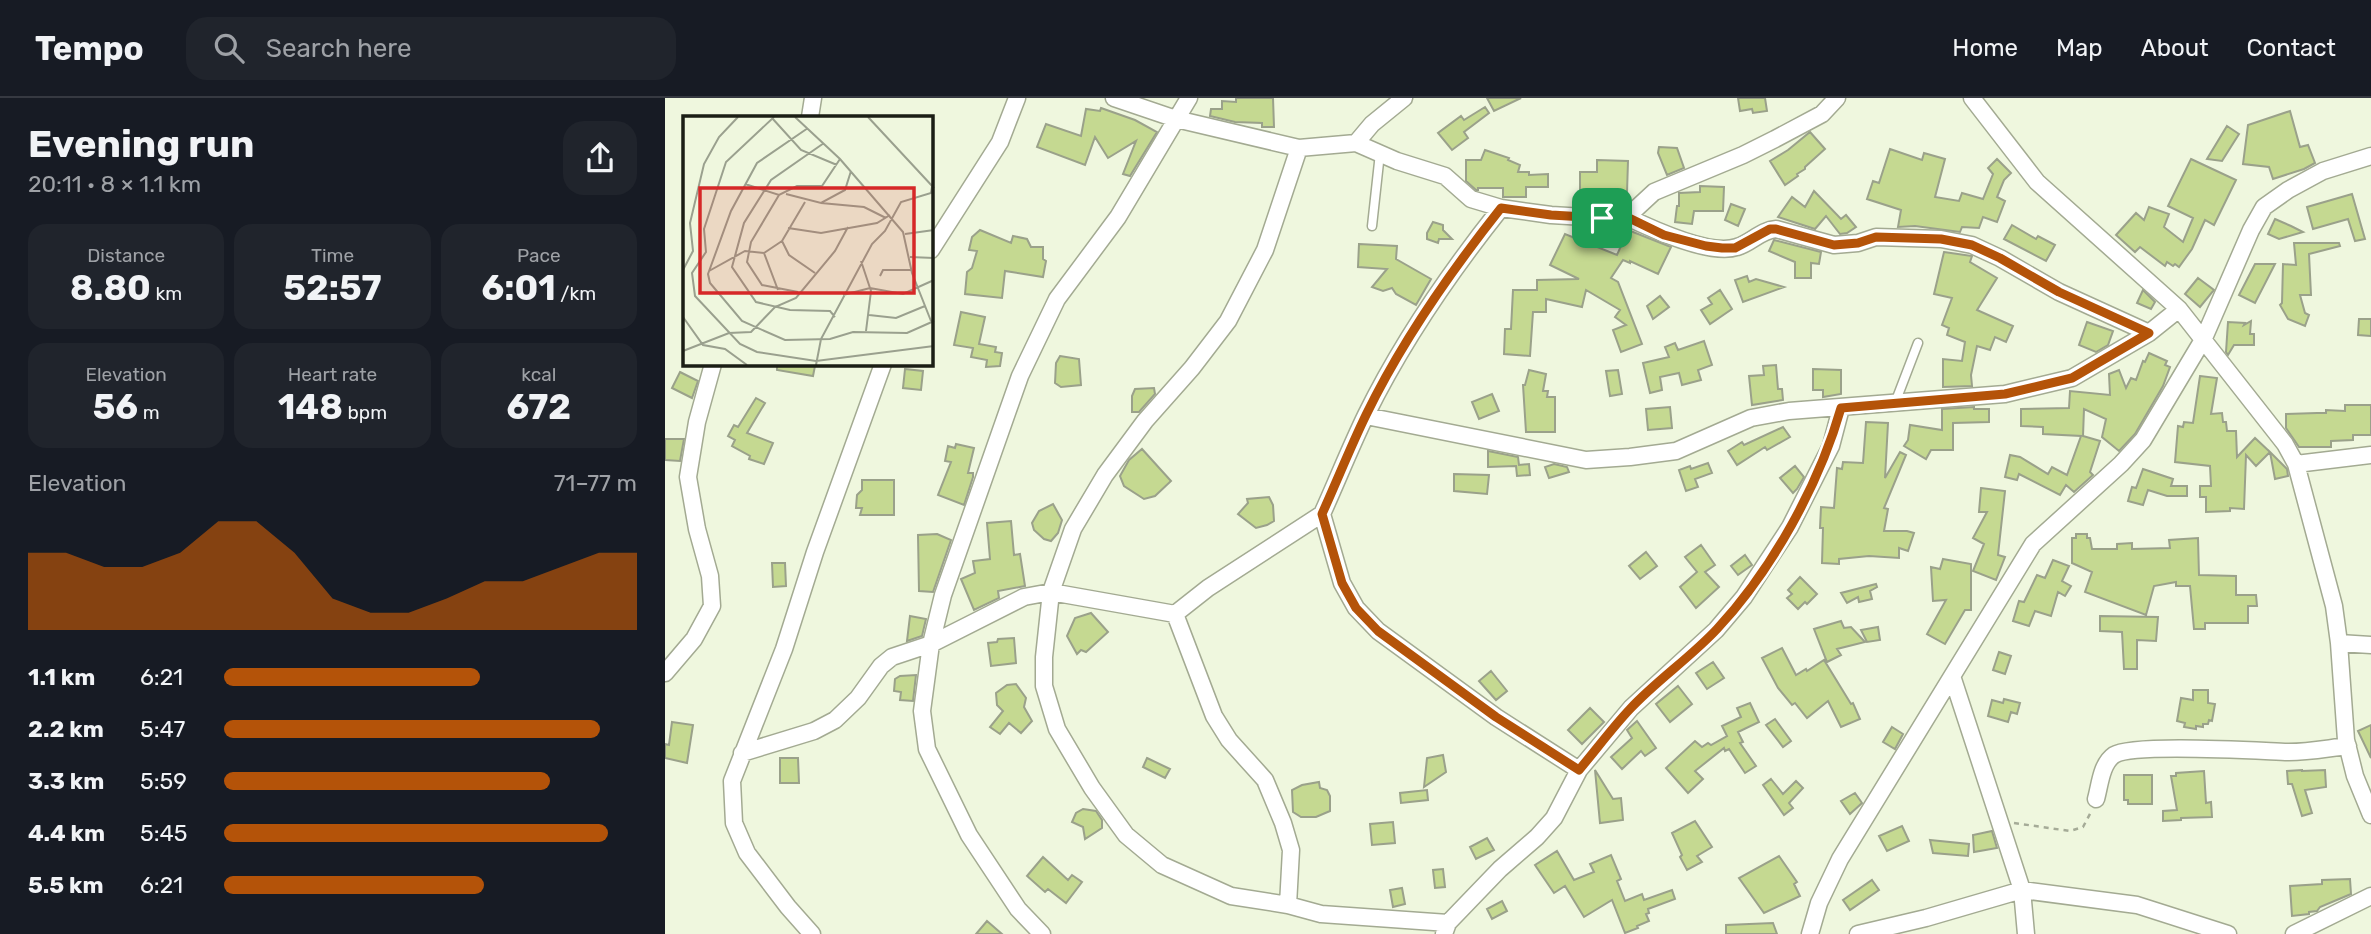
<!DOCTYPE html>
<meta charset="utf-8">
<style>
body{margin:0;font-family:Rubik,sans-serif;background:#20242c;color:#f1f3f6;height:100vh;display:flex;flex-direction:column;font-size:26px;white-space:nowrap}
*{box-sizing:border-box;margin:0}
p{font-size:23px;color:#9ea1a6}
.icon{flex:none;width:38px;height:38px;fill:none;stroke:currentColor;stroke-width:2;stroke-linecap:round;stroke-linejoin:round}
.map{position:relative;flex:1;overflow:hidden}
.panel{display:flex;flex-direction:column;background:#171b24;width:665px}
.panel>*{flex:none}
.pin{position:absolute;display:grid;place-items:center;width:60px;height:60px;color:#fff;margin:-30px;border-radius:14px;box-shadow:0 4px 10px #0006}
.round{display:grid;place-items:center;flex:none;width:74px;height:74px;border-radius:21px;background:#20242c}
.head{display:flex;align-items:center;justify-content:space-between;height:119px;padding:0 28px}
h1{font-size:38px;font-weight:700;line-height:52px}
.figures{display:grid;grid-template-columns:repeat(3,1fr);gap:10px;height:119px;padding:7px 28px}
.figures div{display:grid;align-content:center;border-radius:18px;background:#20242c;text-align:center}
.figures b{font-size:35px;font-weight:700}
.figures small{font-size:19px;font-weight:400}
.figures p{font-size:19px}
.chart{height:196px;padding:14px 28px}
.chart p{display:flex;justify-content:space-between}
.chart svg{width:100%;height:126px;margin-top:7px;fill:#b45309;opacity:.7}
ul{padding:0 28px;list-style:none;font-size:23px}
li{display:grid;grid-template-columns:112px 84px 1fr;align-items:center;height:52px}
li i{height:18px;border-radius:9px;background:#b45309}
header{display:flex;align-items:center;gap:42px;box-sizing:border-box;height:98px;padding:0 35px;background:#171b24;border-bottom:2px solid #363941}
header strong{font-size:33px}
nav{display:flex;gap:38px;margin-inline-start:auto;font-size:24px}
.search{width:490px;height:63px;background:#20242c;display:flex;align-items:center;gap:18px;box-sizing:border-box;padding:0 24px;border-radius:21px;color:#9ea1a6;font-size:26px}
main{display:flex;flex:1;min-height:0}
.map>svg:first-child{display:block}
</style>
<header>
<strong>Tempo</strong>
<div class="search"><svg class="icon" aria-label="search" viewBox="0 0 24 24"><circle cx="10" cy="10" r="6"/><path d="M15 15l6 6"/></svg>Search here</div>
<nav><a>Home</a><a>Map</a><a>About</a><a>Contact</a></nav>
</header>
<main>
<section class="panel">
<div class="head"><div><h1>Evening run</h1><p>20:11 · 8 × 1.1 km</p></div><a class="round"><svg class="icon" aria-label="share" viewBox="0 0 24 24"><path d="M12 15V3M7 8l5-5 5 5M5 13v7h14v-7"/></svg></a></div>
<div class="figures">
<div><p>Distance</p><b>8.80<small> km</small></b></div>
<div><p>Time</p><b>52:57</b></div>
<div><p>Pace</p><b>6:01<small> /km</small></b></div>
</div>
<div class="figures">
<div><p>Elevation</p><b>56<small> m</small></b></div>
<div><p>Heart rate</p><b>148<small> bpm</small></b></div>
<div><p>kcal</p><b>672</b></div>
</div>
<div class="chart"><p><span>Elevation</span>71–77 m</p>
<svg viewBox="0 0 160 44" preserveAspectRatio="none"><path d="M0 44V17L10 17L20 22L30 22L40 17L50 6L60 6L70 17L80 33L90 38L100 38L110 33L120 27L130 27L140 22L150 17L160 17V44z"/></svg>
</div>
<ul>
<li><b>1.1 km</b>6:21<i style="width:62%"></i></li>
<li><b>2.2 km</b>5:47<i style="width:91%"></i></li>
<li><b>3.3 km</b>5:59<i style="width:79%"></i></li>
<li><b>4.4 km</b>5:45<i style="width:93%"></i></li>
<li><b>5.5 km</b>6:21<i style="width:63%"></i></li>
</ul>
</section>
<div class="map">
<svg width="1706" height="836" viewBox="0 0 1706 836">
<rect width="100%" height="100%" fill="#eff7de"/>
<!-- building -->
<path fill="#c5d991" stroke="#9aa18a" stroke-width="2" d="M571,0H608L609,29H597V25L570,24L545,18L546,11H557V3L571,4Z
M822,0H856L829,13Z
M1073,0H1100L1102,13L1088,15L1087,11L1075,13Z
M820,9L824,15L799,34L803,40L787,52L773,35L796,18L799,22Z
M436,10L470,22L492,34L465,78L458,76L471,43L443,60L430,39L420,67L372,49L381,26L416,38L421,11L435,13Z
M1625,13L1635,49L1643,47L1650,65L1639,71L1608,81L1604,69L1578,66L1583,27Z
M1562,28L1574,36L1557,63L1542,61Z
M1145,34L1160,51L1140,69V71L1132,76L1133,78L1120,87L1105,63L1123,52Z
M994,49L1012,50L1019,70L1002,77L993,55Z
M1225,51L1257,62L1259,55L1280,61L1270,99L1294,103L1297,95L1318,101L1328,76L1323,70L1332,61L1346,75L1339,82L1332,99L1340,103L1332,124L1318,119L1314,130L1297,129L1295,134L1250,128L1233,129L1236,112L1202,101L1208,83L1214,85Z
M820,52L844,60L843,62L855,67L853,74H864V77L883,76V89H861V99H838V90H813V92H811L801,83V62H816Z
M1526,61L1571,82L1549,127L1540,122L1527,151L1514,169L1510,166L1508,168L1502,164L1500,168L1475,149L1470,154L1451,137L1471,115L1479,122L1484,109L1504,116L1499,129L1518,144L1528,120L1503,108Z
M932,62L963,63L962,95L949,100L950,105H933L934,94L915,95V74H932Z
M1035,88L1059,89L1058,113H1029L1027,126L1010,124L1012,108H1014V95L1035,94Z
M1149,93L1176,121L1181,117L1191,129L1182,135L1175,136L1161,118L1150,131L1113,119L1127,99L1140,109Z
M1687,96L1700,141L1690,143L1683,121L1648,131L1642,109Z
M1066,106L1080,111L1073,128L1060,122Z
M1610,121L1626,128L1638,134L1614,141L1603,136Z
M768,124L778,127V132L787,141H774L773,145L762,141V135Z
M1347,127L1371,141L1373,138L1390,147L1381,163L1339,141Z
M315,132L346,145L348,138L362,141L366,149H378V161L381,163L378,179L340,173L337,200L300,196L302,174L307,170L312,153L304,152L307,139Z
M963,132L1006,149L993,176L965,163V165L958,162L946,180L953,184L977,246L956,254L948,232L961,227L950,219L955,212L921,192L917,209L881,201V214H868L865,258L839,256L840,231H846L848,192H872V182L914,181L885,167L900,136L952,157Z
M1109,142L1156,154L1154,166L1146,165V180H1130V164L1104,153Z
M1629,145H1674L1675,148L1644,156L1646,197H1635L1640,215L1644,217L1640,228L1623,221L1615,207L1617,205L1618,166L1631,167Z
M694,146L732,148L731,161L766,181L751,207L731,196L727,190L718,193L707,189L722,171L693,169Z
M1279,154L1307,158L1305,164L1332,180L1312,212L1348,228L1341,244L1330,239L1325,252L1312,248L1306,277L1307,288L1278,289V261L1297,263L1300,244L1282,237L1284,230L1277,227L1287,200L1269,196Z
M1590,166H1610L1590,205L1574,197Z
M1082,178L1084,184L1091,181L1119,189L1078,204L1070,182Z
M1533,180L1549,192L1535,209L1520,196Z
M1055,192L1067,211L1045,226L1036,212L1047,206L1043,200Z
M1478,192L1490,204L1486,211L1472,205Z
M995,198L1004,209L988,221L982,208Z
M296,214L320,219L314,246L331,249L330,254L337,255L335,268L321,269L322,262L306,259L308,250L289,247Z
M1694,221H1706V238L1693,237Z
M1586,223L1585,236H1589V247H1569L1563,257L1561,254L1563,224L1580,225L1579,227Z
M1422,224L1448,233L1443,247L1431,254L1414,247Z
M1039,243L1047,267L1033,272L1036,282L1017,287L1014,275L995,279L997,292L985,295L978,265L1004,259L1000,249L1010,245L1013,252Z
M1484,255L1502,263L1500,267L1505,269L1498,288L1470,336L1454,353L1437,339L1441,321L1419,311L1418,338L1435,343L1425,374L1428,377L1409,394L1401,387L1395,397L1354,376L1352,382L1340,379L1345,357L1355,359L1383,376L1387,369L1402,377L1416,338L1378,336V329L1356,328V311L1404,310L1405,293L1445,297L1444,276L1454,272L1461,290L1466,280L1471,282L1478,263L1480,264Z
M395,258L414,261L416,287L396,289L390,285L391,265Z
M112,266L150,268L148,278L112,272Z
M1111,267L1113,291H1117L1118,302L1087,307L1084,278L1099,277L1098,268Z
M240,271L258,273L256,292L238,290Z
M1148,271L1176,272V296L1158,299V292H1148Z
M864,272L881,276L878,293H883L882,299H890V334H861L858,287H860Z
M953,272L957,296L945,298L941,273Z
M15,274L33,283L27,300L7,290Z
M1535,278L1552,280L1546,316L1557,315L1558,324H1561L1562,333H1571L1572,359L1590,340L1605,354L1591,368L1581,357L1579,411L1565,410V413L1541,414V399H1535V388H1546L1545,368L1510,364L1513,328L1518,329L1519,324L1528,325Z
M489,290L490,296L474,314H467V298L470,291Z
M827,296L834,313L814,321L807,304Z
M91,300L100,305L82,335L108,345L99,366L84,361L85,358L67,348L70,342L63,338L69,327L73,329Z
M1680,307H1706V337H1688V342L1666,343V349H1634L1621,330V316L1652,315H1661V312L1680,313Z
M1005,309L1007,330L983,332L981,311Z
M1309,309V311H1324V324L1288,325V352H1266L1261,361L1239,348L1243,342L1245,327L1277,332V311Z
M1201,324L1223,325L1220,380L1235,354L1241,357L1219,410L1223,411L1219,433H1242L1249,435L1243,453L1234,450V460L1204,458L1174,461V466L1157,465L1158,430H1155L1156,409L1169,410L1172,370L1177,371L1178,364L1198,365Z
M1118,329L1125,339L1102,352L1100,349L1072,367L1063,353L1077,344L1079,347Z
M0,341H19L15,363L0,362Z
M291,346L309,350L303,375H308V379L299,407L273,397L286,364L280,363L283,348L290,350Z
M477,351L506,383L490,398L479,401L459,388L455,378L464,362Z
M823,353L853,359L854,367L864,366L865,377L852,378L851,368L823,369Z
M1605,354L1622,371L1623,378L1610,381Z
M1043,365L1047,375L1030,381L1033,389L1021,393L1014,372L1025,368L1026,371Z
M889,366L902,369L904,374L884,380L880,369Z
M1130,368L1139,379L1132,391L1128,395L1115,380Z
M1478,371L1508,381L1506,388H1522V398H1502L1483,392L1478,407L1463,403L1467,389L1471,390Z
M789,376L824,377L822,396L789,393Z
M197,382H229V417H195L197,410H191L192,397L197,392Z
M1316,390L1340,393L1333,457L1340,459L1331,482L1308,473L1319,446L1308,440L1322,414H1314Z
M604,399L608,407L609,423L602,427L591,430L573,416L583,405L582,401Z
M388,406L397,422L393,435L386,443L379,441L369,432L367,425L374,413Z
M346,423L349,457L355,456L360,488L333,493L334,500L309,512L296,481L310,475L308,463L325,461L322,425Z
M272,436L286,442L268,494L254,493L253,437Z
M1411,436H1422V440H1425L1427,451H1452V446L1467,445V451L1505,450L1504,442L1533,440L1534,477L1571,478V497H1591L1592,508H1583V525H1540V531H1529L1525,488H1511V484L1489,488L1481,517L1420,494L1427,474L1407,465V440H1411Z
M1036,447L1050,467L1040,474L1054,489L1031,510L1015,489L1032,474L1020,459Z
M981,454L992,468L975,481L964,468Z
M1080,457L1087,467L1073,477L1066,468Z
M1278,461L1306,466V512H1300L1280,546L1262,536L1281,502L1268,503L1266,469L1275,471Z
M1388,462L1404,468L1397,483L1406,488L1400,498L1393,494L1386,518L1370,513L1364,528L1348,523L1354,503L1359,504L1372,477L1380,480Z
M107,465H120L121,488L108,489Z
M1135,479L1152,496L1142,506L1140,504L1133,511L1122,500L1127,496L1123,492Z
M1211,486L1212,489L1205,493L1207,501L1194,504L1193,499L1182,505L1176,495Z
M426,515L443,534L421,554L416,552L412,556L402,538L410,520Z
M245,518L261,521L257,538L242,543Z
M1435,518L1493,519L1491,543L1472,542V571H1459L1457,534L1435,533Z
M1176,523L1179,530L1186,529L1200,544L1172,551L1176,557L1162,564L1149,531Z
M1213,529L1215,542L1202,544L1196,532Z
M349,540L351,565L326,568L323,545L332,544L333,541Z
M1117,550L1131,577L1141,571L1142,573L1159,562L1186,606L1188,605L1195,621L1176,629L1163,603L1142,620L1130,605L1127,607L1113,590L1097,560Z
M1334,554L1346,558L1340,576L1328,572Z
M1048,564L1059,580L1042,591L1031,575Z
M826,573L842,593L831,602L814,583Z
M251,577L248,603L235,602L236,594L229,593L230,581L235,578Z
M351,586L361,600L359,609L367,623L356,635L344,625L335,636L325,629L338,613L332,607L331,595L342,587Z
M1013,588L1027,606L1005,624L991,606Z
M1528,592H1543V605L1550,606L1547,623L1544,622L1543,626H1538V629L1531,628V631L1519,629L1520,625L1512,623L1516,600L1528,602Z
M1339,601L1355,605L1352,616L1346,614L1343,624L1323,618L1327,602L1338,605Z
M1085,605L1094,624L1073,634L1078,644L1075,645L1091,668L1080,675L1064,651L1060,653L1059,650L1030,673L1038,681L1023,695L1001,670L1030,643L1037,649L1043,645L1046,647L1062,638L1057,628L1076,619L1072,610Z
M925,610L939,624L917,646L903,632Z
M1110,621L1126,643L1118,649L1101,627Z
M972,623L991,650L980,658L976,653L957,671L946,659L967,640L962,632Z
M7,624L28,627L22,665L0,660V646L4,647Z
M1706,627V660L1693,633Z
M1227,629L1238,636L1230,651L1218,644Z
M778,657L781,674L759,689L762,660Z
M115,660H133L134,685H115Z
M482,660L505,671L500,680L478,669Z
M930,672L948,701L956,700L958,722L935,725Z
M1637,672V673L1660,672L1661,689L1640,692L1647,715L1637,718L1627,686H1623L1622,673Z
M1539,673L1541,705L1546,704L1547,719L1516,720V722L1498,723V713L1512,712L1506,678H1511V675Z
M1459,677H1487V706H1463V702H1459Z
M1106,681L1118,696L1131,683L1138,690L1124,705L1128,710L1119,717L1098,687Z
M654,684L655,690L662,692L665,698V713L651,719H636L628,714L627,692L637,687Z
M762,692L763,702L736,705L735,695Z
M1190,695L1197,705L1185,716L1176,703Z
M418,711L431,713L437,722V730L420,741L418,729L407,724L411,715Z
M1030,723L1047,749L1032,758L1037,764L1022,772L1015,759L1017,757L1007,735Z
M728,724L730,745L707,747L705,726Z
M1237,728L1244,743L1222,753L1214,738Z
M1327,733L1332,750L1309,754L1308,737Z
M822,740L829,752L811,761L805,749Z
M1265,742L1304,746L1303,758L1268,755Z
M892,753L909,782L929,774L925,766L946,757L956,781L952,783L960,803L977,796L979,802L1007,792L1010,801L983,811L984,815L981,816L984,823L972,828L973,830L960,835L947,802L919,819L900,788L889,795L870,767Z
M1114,758L1132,784L1129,786L1135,798L1099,815L1074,780Z
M378,759L403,782L407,777L417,784L401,805L383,791L380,794L362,778Z
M778,771L780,789L770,790L768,772Z
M1685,781L1686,796L1655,809L1652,813L1644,814V816L1627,818L1625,788L1657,786V782Z
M1207,782L1214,792L1185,812L1178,802Z
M737,790L740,806L728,809L725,792Z
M837,803L842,813L827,821L822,811Z
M322,823L337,836H311Z
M1108,825L1112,836H1061V827Z"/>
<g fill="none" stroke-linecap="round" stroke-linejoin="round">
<defs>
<path id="service" d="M707,128L715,55
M1230,305L1253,245"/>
<path id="minor" d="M449,0L511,21L634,50L691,45L707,26L739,0
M1307,0L1372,84L1514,211L1620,346L1631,366L1669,508L1674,545L1681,642L1690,678L1706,717
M145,19L148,0
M691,45L732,63L780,78L806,101L836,110L886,117L937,120L962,119L989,94L1078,57L1110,41L1157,16L1172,0
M634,50L600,152L563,223L527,270L480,323L440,377L408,431L386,494L379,559V588L392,631L427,690L461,737L497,767L566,798L623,807L656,816L783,825
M836,110C785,174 737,244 701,317C685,350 672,383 657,416L677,485L691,510L713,533L831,619L914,672
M962,119C987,131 1045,158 1072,149C1086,145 1096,132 1111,131L1169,147L1193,145L1211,139L1276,141L1307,147L1335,160L1394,194L1484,235
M266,152L335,44L352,0
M701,318L921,362L965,359L1011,353L1086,320L1124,313L1340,296L1407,280L1484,235L1514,211
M1631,366L1706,357
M510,516L549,618L564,642L600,682L618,725L626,752L623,807
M1674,545L1706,547
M0,575L29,541L47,508L45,478L32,431L23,379L32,324L48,266
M1287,578L1357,792L1361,836
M77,655L149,633L170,622L193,600L216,568L227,559L266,546L359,499L386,494L510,516L543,490L657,416
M1431,701C1435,687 1436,666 1449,657C1468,645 1594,653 1624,654C1644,654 1664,650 1683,648
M147,836L123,809L82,755L69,725L67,683L119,551L150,454L218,266
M377,836L353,811L304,737L262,651L257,613L266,546L278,497L355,278L392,201L453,119L524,0
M779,836L783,825L835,771L872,739L889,720L914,672L966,610L1051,532L1079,499L1125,429L1166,348L1176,310
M1145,836L1154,805L1175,761L1368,446L1456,366L1478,342L1539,240L1586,132L1599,109L1623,92L1658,73L1706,58
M1193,836L1261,820L1357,792L1472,807L1563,836
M1629,836L1706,798"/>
</defs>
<!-- service casing -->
<use href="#service" stroke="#a3aa92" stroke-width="11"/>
<!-- minor casing -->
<use href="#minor" stroke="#a3aa92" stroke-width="19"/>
<!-- path -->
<path stroke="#a5ab97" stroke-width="2.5" stroke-dasharray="5 5" stroke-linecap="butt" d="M1349,725L1405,733L1418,729L1426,714"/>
<!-- service -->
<use href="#service" stroke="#fff" stroke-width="8"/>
<!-- minor -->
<use href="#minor" stroke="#fff" stroke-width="16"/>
</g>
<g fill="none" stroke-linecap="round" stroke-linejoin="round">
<defs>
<path id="route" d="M836,110L886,117L937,120L962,119L999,137L1041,148L1057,150H1070L1105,131H1111L1169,147L1193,145L1211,139L1276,141L1307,147L1335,160L1394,194L1484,235L1407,280L1340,296L1176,310C1154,387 1107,472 1052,531C1025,560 992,582 965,611C947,630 931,652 914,672L831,619L713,533L691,510L677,485L657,416C672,383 685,350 701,317C736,245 786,173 836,110Z"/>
</defs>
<!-- route casing -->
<use href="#route" stroke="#fff" stroke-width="14"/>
<!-- route -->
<use href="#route" stroke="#b45309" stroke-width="9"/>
</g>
<!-- overview -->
<g transform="translate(18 18)">
<rect width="250" height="250" fill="#eff7de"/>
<path fill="none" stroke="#9aa08e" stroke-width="2" d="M91,1L43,46L21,113L23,136L9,157L12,180L57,228L74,236L133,245L251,230M112,1L157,43L220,116L229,157L248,205M185,1L251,72M89,2L118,34L154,49M125,12L74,47L48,95L25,158L27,167L59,205L102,224L147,223L170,216L224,217L251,205M141,27L88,64L61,107L49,151L73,186L107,194L147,195L152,201M62,68L96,79L114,70H139L157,43M103,78L138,87L162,74L168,55M96,79L68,126L64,146L79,169L115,176M122,86L99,125L106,139L132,157M138,87L181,91L203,102M105,112L138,117L194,107L207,99M222,118L251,114M81,137L95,174M227,141L251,142M178,145L188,175L183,215M0,154L10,135L7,107L21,48L36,21L55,1M26,155L62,135L81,137L99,125M197,160L200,154H228M160,179L187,172L220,178L251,164M186,199L213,202L242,190M0,201L20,229L42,233L64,249M0,235L46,217L68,216L92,191L113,182L152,135L165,111M133,249L138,223L189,128L202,115L218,86L248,77L249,71"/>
<path fill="#d62828" fill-opacity="0.15" stroke="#d62828" stroke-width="3.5" d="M17,72H231V177H17Z"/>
<rect width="250" height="250" fill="none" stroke="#1b1e15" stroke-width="3.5"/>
</g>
</svg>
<div class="pin" style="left:937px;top:120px;background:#1e9e55"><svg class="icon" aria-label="arrive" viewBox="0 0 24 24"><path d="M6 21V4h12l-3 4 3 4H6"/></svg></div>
</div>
</main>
